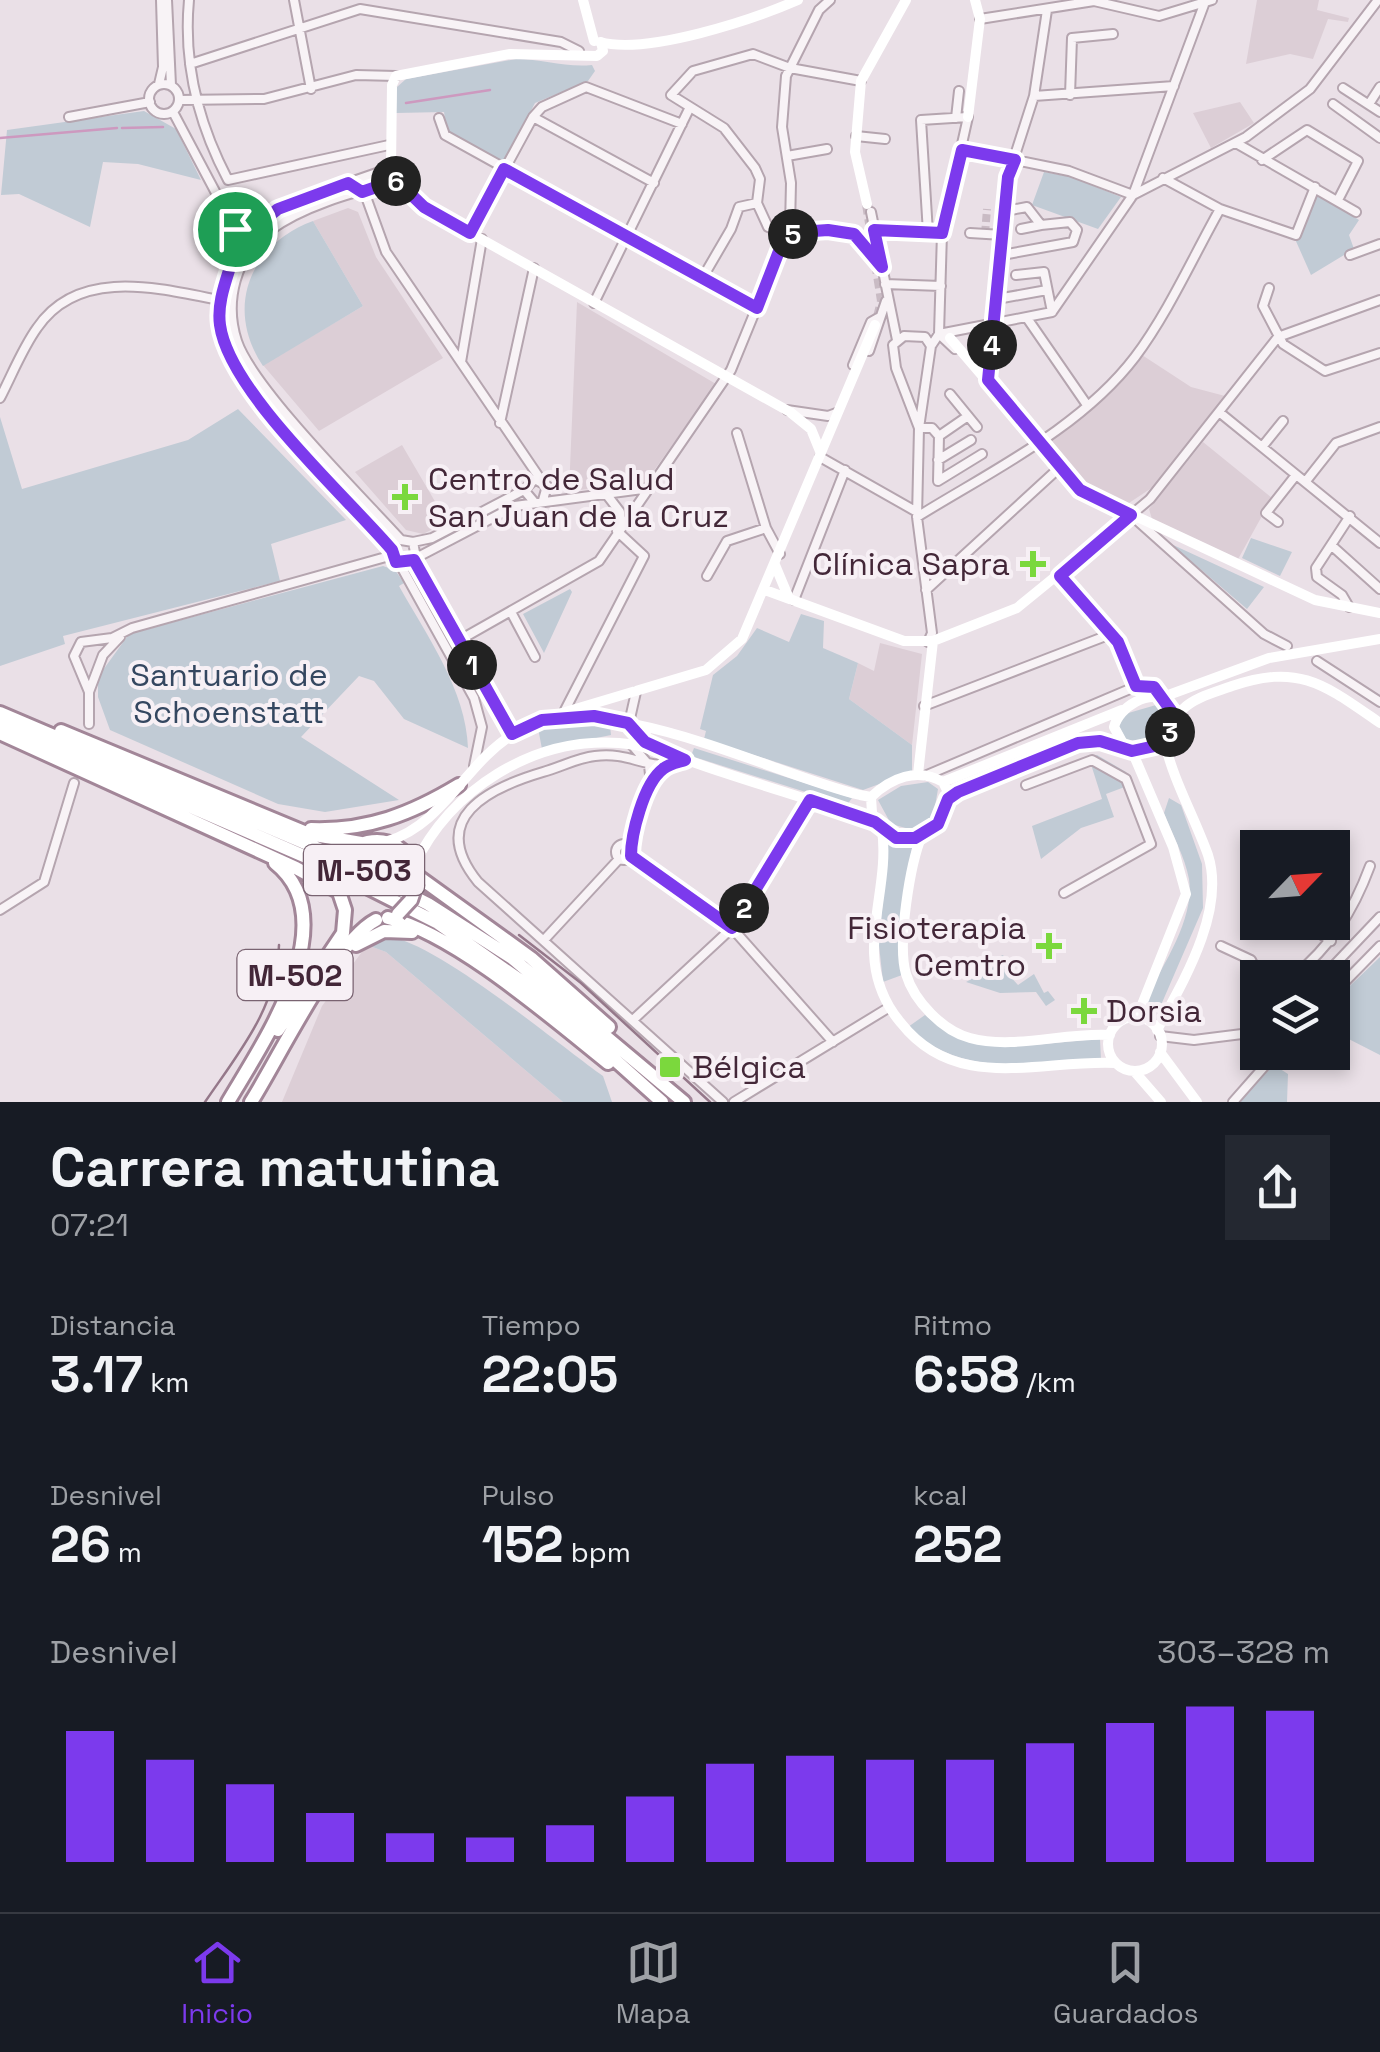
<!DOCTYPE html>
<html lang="es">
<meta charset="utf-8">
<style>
body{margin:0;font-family:"Space Grotesk",sans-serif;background:#242831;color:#f1f3f6;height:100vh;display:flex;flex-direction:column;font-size:38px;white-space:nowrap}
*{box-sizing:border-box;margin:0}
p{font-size:32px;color:#9ea1a6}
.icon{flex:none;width:55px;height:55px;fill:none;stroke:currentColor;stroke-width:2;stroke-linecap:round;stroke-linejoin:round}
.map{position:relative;height:1102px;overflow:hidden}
.sheet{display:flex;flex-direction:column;background:#171b24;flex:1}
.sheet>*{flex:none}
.needle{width:65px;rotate:65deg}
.tools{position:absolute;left:1240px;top:830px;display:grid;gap:20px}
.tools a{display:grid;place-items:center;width:110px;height:110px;border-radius:0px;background:#171b24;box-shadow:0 5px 15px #0003;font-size:50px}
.pin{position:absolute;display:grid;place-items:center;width:85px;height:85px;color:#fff;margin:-42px;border:5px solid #fff;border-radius:50%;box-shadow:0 2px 10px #0007}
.km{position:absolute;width:50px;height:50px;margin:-25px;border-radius:50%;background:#222;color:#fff;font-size:28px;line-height:50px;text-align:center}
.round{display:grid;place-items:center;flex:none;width:105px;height:105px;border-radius:0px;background:#242831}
.summary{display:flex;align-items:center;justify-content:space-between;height:170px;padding:0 50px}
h1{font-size:55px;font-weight:800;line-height:75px}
.figures{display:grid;grid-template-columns:repeat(3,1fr);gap:15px;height:170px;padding:10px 50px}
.figures div{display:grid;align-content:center}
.figures b{font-size:50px;font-weight:800}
.figures small{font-size:28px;font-weight:400}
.figures p{font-size:28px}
.chart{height:280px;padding:20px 50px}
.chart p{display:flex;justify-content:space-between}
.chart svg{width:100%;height:180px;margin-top:10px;stroke:#7c3aed;stroke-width:6}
.menu{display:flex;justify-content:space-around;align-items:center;height:140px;border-top:2px solid #363941;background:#171b24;font-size:28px;color:#9ea1a6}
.menu a{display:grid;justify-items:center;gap:5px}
.menu .selected{color:#7c3aed}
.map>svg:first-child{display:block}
</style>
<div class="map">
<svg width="1380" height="1102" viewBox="0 0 1380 1102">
<rect width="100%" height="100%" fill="#eae0e7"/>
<!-- built -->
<path fill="#dcced6" d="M1257,0H1319L1317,10L1349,18L1348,22L1328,19L1313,59L1290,54L1246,64Z
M1240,102L1254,123L1211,148L1193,113Z
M348,208L358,212L376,257L443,358L319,431L263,365L363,306L313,221Z
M577,302L716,384L645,483L569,491Z
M1142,355L1191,387L1225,396L1156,485L1123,507L1071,474L1051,448L1052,440L1092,409Z
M1203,442L1272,498L1237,561L1152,519L1149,509Z
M402,445L447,522L423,534L406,530L355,472Z
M880,643L922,654L912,745L849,699L858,663L874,671Z
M367,945L386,952L563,1102H282L322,1006Z"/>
<!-- green -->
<path fill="#c1cbd5" d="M516,59C542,59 567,68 592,65L595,71L588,81L535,103L503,164L447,133L444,112L396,113L397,87L406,79Z
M144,111L176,129L201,180L138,164L103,162L90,227L19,194L1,195L7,130Z
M1044,172L1071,177L1121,197L1098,229L1032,205Z
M1315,192L1359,220L1349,235L1354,249L1311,275L1295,239Z
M313,221L363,306L263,366C224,308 250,244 313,221Z
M238,409L346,520L271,544L280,581L63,636L65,644L0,666V417L22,489L188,440Z
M1251,538L1292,552L1280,576L1242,558Z
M1171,544L1264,587L1247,609Z
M383,566L395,570L404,583L399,586C427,636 466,690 468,748L404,719L374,681L359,676L301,737L399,800L325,812L278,804L110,730L98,697V677L129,634Z
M570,589L572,592L544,653L523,614Z
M801,614L824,621L823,648L858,663L849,699L912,745V772L863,790L704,739L706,731L700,729L713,675L737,656L757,628L789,642Z
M1156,705L1165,711L1162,730L1147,741L1126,740L1119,726L1125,714Z
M570,720L610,726L611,735L542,749L538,728Z
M694,748L852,798L847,805L691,756Z
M1097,755L1126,772L1130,785L1106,794L1114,817L1081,828L1041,859L1032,826L1102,799L1089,758Z
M928,782L938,789L933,818L913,830L891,824L878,800L901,786Z
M1169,798L1181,805L1202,864L1203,908L1158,1012L1143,1003C1161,968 1195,921 1189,879C1185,857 1172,834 1164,813Z
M888,843L912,848L904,904L902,975L883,982L879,945Z
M388,937C434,940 559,1045 603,1076L612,1102H563L386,952L367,945Z
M1003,955L1012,970L1008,974L1018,985L1034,974L1044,993L1048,991L1055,1000L1046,1006L1036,992L1000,993L966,982L1001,963L998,957Z
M1380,957V1055L1333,1031L1332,1003Z
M925,1015C978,1060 1035,1043 1100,1039L1101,1060C1033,1063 961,1079 908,1027Z
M1274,1065L1288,1074L1287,1102H1239Z"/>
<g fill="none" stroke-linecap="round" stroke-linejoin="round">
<!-- stream -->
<path stroke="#cd99bf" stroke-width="2.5" d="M406,103L490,90
M122,128L163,127
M0,138L117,128"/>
<!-- street-tunnel -->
<path stroke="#c9bbc4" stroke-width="8" stroke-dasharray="8 4" stroke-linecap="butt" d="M985,234L987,209"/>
<!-- secondary-tunnel -->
<path stroke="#c9bbc4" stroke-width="10" stroke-dasharray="10 5" stroke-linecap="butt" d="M867,204L882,301L878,317"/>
<defs>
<path id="street" d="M167,0L171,85
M189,0C183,64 198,123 228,180L389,145
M294,0L311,89
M980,19L1094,1L1159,16L1212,0
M190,64L360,9L561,42L579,51
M861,81L790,68L753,54L693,71L671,95L724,128L755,168L760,179L757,203L768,227C796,241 825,225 854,234L883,267
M149 99a15 15 0 1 1 30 0a15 15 0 1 1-30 0Z
M159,84L163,67L161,0
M1343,88L1380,112
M1070,95L1072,38L1113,34
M1034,96L1174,86
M179,100L264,99L356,75L396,76
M1333,104L1380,138
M1369,104L1380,87
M173,112L235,229
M69,117L150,102
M533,117L654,183
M439,118L445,135L757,308
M956,118L959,91
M856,136L885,139
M1236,143L1356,212
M962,149L1069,171L1133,195
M787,156L827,149
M1262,160L1307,130L1358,161L1338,200
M391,168L296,201L264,218L232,256L219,300L223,339L240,375L392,550
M1163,178L1220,209L1296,235L1315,187
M396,181C355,192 304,205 269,231C236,256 224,301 237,341C253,389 362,497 401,540L413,542L416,558L403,565
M348,183L365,194L386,252L541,480
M1133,195L1205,2
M871,212L897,340
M1021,229L1041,225
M874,231L933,233
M470,233L533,117L542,107L586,87L682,124
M928,233L921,120L968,117L942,233L939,334L955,349
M970,233L1003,235
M1002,255L1073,242L1077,230L1070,222L1041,225L1027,207L1005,211
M1350,255L1380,244
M1016,275L1044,272L1052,312
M703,277L731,229L739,207L757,203
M885,284L941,286
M1269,288L1263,306L1283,344L1325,371L1380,353
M997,299L1047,290
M594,303L690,107
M1027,318L1087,405
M931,346L939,334L1052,312L1133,195L1246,137L1310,89L1378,0
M869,351L886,301
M461,362L482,239
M853,365L871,322L878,318
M985,381L995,321L1008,177L1034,96L1047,10
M950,394L977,427
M0,398C12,375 22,349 37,328C78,267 158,288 219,300
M787,410L828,416L836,413
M1219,412L1380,543
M500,423L534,268
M919,428L896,368L893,345L904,336L925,337L931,346L919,428L917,517L932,633L928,642
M919,428H932L939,436L938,481L982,454
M737,433L766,528L780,554
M939,436L968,416
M1262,447L1283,421
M820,457L917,512
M938,460L971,440
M1306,481L1336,443L1380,427
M607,495L620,512V525
M535,503L524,490L535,479L547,486L543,500
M917,517C991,471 1081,428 1135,357C1168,313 1193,257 1220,209
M1278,522L1266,513L1296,475
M413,542L432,538L524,490
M1331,545L1380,589
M392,550L474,698L482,727L474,766
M416,558L515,506L650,488L731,370L790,226L791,183L782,127L786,76L819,10L830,0
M414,561L512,735
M1060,575L1117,642L1137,686
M707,576L727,541L766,528
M926,590L1059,468
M794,600L845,470
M1349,607L1342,595L1317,577L1316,568L1350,516
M511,612L535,657
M458,641L599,561L647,491
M1287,646L1264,634L1131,515L1150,499L1278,337L1380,300
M1317,661L1380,702
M89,692L103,655L120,637
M636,692L629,723L651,746
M924,706L1111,634
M565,710L644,556L617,531
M89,724V692L74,656L81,642L112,638L132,628L393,555
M632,745L649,765L651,784
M685,760C647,774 635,751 595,756C577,758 561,767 543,772C489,788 426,818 478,882L723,1102
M927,775L1137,686L1152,685L1162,697
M1026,785L1092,760L1126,779L1151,844L1064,893
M616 852a8 8 0 1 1 16 0a8 8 0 1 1-16 0Z
M628,845L651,784L663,768
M631,856L732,928L833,1042
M0,910L44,882L74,783
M1315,930L1331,941
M544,940L619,859
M1221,946L1251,960L1260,978
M1292,978C1331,946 1353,912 1370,866
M1322,978L1380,917
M1332,995L1380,946
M634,1019L732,928L810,800
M1160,1036L1194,1040L1258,1032
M734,1102L888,1008
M1233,1102L1277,1052"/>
<path id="highway" d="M0,713L319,849L428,904L512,958L684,1102
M0,724L313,860L438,923L547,999L662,1102
M61,731L309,834L361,843
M2,734L296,868L338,891
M311,829C367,831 411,814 459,785
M358,845C388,833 414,850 417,882
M416,875L531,958L609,1027
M388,918C454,933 553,1019 608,1063
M356,945L384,931L412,932
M278,1030L343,933L345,910L337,886
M228,1102C262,1044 348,921 275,863
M251,1102C279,1058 334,942 376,920"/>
</defs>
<!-- street casing -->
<use href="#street" stroke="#b5a5af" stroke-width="12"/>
<!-- highway casing -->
<use href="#highway" stroke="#a28698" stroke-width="18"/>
<!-- street -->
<use href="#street" stroke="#f8f3f6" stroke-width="8"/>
<!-- secondary -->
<path stroke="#fff" stroke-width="10" d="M583,0L594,41
M600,42C647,55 752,20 798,0
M601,42L603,51L597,56L510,54L396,76L392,85L391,168L407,194L424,207L790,412L811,429L820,451
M968,117L980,19L975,0
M867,204L855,152L861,81L906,0
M950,338L1080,490L1315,600L1380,613
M775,565L788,596
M765,590L904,641H933L1017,608L1131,515
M1163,697L1269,658L1380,639
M552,716L706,670L742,639L875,325
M1175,722L1169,702C1149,688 1119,707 1114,727L1126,749C1160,758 1165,729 1183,709C1195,697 1216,692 1232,686C1300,663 1325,685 1380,723
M1132,751L1173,847L1186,894L1137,1017
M918,774L933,641
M943,782L1122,710
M948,799L1079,743L1121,745
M882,830C888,871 873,912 874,953C875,979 884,1003 901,1023C957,1094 1040,1059 1116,1063
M922,835C910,864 897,944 906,974C914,1001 943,1031 970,1038C1014,1050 1065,1032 1110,1035
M388,841C444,824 466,762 515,733C600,683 768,773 860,795L871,797C891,778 917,767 943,782L949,794L938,824L908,839L882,830L872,813L871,797
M414,866C450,790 532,737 619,743C654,746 688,761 722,772C773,789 825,804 875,822
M1108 1044a27 27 0 1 1 54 0a27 27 0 1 1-54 0Z
M1157,1030C1183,982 1226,911 1208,855C1194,816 1173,780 1164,740
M1160,1052L1197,1102
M1134,1071L1161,1102"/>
<!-- highway -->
<use href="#highway" stroke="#fff" stroke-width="12"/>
<!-- tram -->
<path stroke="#95788a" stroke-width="2.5" d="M519,935L581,983L710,1102
M205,1102C239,1052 277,1008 279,945"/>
<defs>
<path id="highway-bridge" d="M337,885V873L348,852
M398,914L411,900L417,882"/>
</defs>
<!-- highway-bridge casing -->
<use href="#highway-bridge" stroke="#a28698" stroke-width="18" stroke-linecap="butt"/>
<!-- highway-bridge -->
<use href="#highway-bridge" stroke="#fff" stroke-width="12"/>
</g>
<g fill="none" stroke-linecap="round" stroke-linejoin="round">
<defs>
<path id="route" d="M962,150L1015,160L1008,177L988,380L1080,490L1131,515L1060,576L1118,642L1136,686L1154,687L1175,716L1168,735L1155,746L1132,751L1100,741L1078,743L958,792L948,799L938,824L915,838H896L875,822L810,800L732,928L631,856C631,836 643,784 663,769C668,764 679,762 685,760L645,742L628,723L594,716L542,720L512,734L414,560L396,562L392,550C347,497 229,392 220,325C215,289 242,254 235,229L246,234L278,209L348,183L362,192L396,180L424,207L470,233L504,169L757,308L786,233L828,230L854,234L882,267L874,230L942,233Z"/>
</defs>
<!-- route casing -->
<use href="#route" stroke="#fff" stroke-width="20"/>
<!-- route -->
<use href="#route" stroke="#7c3aed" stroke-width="12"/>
</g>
<!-- markers -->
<g fill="#7bd83d" stroke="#f7f0f5" stroke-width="4">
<path d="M400 482h10v10h10v10h-10v10h-10v-10h-10v-10h10z"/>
<path d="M1028 549h10v10h10v10h-10v10h-10v-10h-10v-10h10z"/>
<path d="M1044 931h10v10h10v10h-10v10h-10v-10h-10v-10h10z"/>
<path d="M1079 996h10v10h10v10h-10v10h-10v-10h-10v-10h10z"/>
<rect x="658" y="1055" width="24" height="24" rx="5"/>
</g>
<g text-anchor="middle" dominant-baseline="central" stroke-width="8" stroke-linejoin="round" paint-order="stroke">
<!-- shield labels -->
<g fill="#f7f0f5" stroke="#796371" stroke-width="2.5">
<rect x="304" y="845" width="120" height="50" rx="8"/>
<rect x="237.5" y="950" width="115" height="50" rx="8"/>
</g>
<g font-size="30" font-weight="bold" fill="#432738">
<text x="364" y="870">M-503</text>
<text x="295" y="975">M-502</text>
</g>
<!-- poi labels -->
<g font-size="32" fill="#432738" stroke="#f7f0f5" text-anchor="start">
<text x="428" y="479">Centro de Salud<tspan x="428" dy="37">San Juan de la Cruz</tspan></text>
<text x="1010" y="564" text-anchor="end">Clínica Sapra</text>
<text x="1026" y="928" text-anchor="end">Fisioterapia<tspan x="1026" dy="37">Cemtro</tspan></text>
<text x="1106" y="1011">Dorsia</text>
<text x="692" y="1067">Bélgica</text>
</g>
<!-- park labels -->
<g font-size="32" fill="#344760" stroke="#f7f0f5">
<text x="229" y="675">Santuario de<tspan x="229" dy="37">Schoenstatt</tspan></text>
</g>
</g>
</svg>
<div class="tools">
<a><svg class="needle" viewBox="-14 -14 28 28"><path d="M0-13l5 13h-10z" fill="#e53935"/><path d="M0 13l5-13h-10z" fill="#9ea1a6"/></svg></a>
<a><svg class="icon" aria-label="layers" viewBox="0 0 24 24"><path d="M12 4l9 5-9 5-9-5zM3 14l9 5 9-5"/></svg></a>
</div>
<div class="pin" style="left:235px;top:229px;background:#1e9e55"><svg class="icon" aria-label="arrive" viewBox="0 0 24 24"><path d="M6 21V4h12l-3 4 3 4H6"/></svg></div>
<b class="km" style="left:472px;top:665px">1</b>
<b class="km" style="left:744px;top:908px">2</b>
<b class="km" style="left:1170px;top:732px">3</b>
<b class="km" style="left:992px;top:345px">4</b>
<b class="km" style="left:793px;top:234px">5</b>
<b class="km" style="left:396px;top:181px">6</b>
</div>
<section class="sheet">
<div class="summary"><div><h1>Carrera matutina</h1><p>07:21</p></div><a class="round"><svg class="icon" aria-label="share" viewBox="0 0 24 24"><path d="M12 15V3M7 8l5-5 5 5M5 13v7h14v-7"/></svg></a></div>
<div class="figures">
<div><p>Distancia</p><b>3.17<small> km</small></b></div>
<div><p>Tiempo</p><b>22:05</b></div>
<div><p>Ritmo</p><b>6:58<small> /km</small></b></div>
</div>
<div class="figures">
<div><p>Desnivel</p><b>26<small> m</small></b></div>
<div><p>Pulso</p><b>152<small> bpm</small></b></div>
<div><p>kcal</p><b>252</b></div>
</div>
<div class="chart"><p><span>Desnivel</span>303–328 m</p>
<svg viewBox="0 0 160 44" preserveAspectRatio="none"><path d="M5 44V12M15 44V19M25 44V25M35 44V32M45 44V37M55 44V38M65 44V35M75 44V28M85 44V20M95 44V18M105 44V19M115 44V19M125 44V15M135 44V10M145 44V6M155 44V7"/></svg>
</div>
</section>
<nav class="menu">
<a class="selected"><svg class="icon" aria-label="home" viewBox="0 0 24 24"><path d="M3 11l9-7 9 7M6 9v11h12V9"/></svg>Inicio</a>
<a><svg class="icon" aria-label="map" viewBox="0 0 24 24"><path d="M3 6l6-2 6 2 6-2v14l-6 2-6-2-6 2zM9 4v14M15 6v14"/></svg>Mapa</a>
<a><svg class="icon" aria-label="saved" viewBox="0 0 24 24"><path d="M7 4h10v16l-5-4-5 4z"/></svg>Guardados</a>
</nav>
